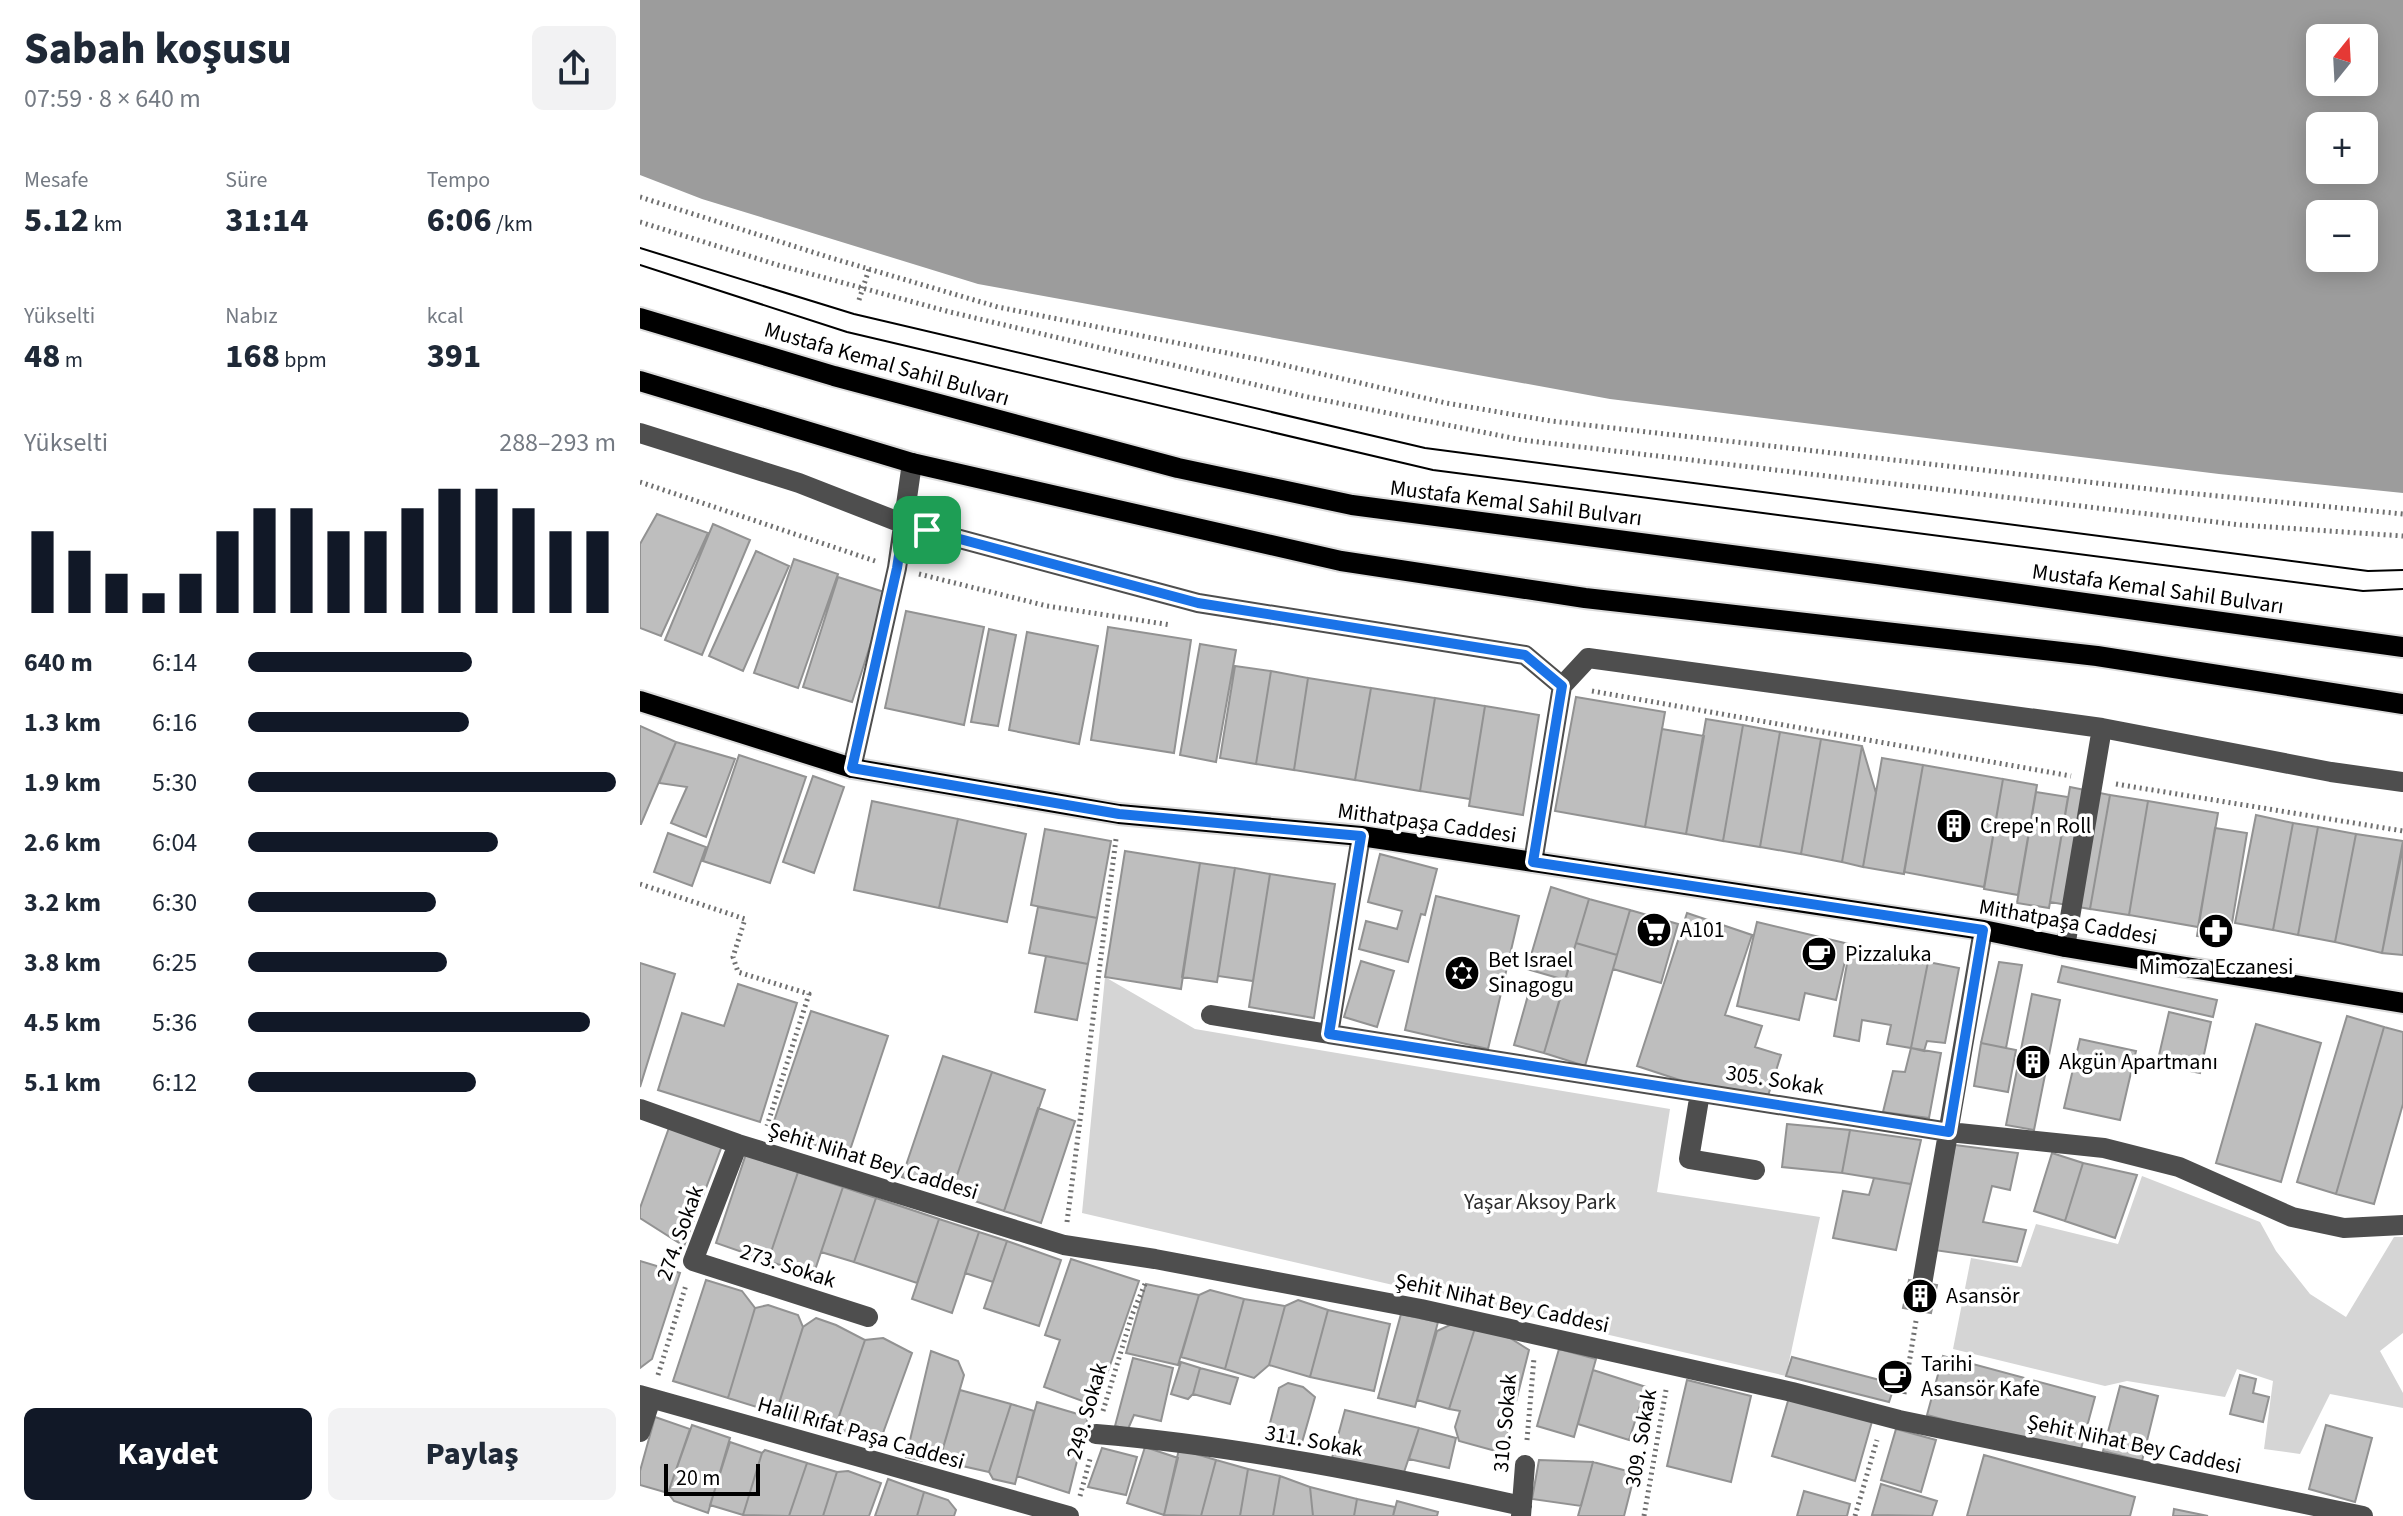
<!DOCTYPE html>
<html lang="tr">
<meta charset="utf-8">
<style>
body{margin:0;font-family:"Source Sans 3",sans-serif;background:#f2f2f3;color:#1f2937;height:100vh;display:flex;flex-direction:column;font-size:30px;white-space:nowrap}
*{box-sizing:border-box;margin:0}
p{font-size:26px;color:#747a83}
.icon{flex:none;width:44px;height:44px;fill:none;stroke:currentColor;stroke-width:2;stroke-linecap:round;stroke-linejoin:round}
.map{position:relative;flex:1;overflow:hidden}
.sheet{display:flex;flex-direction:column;background:#fff;width:640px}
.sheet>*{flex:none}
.needle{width:52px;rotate:18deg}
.buttons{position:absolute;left:1666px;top:24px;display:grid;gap:16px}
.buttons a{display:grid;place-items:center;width:72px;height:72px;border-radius:12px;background:#fff;box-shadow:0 4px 20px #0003;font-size:40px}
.scale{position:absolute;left:24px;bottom:20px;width:96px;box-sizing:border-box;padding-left:8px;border:4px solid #000;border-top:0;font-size:22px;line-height:28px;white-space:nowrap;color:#000;-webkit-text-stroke:6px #fff;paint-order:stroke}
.pin{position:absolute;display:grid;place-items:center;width:68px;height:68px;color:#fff;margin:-34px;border-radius:16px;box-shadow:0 4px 12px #0006}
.round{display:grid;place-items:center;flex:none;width:84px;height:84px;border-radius:12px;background:#f2f2f3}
.summary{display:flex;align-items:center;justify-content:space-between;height:136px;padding:0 24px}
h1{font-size:44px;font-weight:800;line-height:60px}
.metrics{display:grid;grid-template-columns:repeat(3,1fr);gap:12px;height:136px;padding:8px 24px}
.metrics div{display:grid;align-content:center}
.metrics b{font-size:34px;font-weight:800}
.metrics small{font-size:22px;font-weight:400}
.metrics p{font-size:22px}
.chart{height:224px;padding:16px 24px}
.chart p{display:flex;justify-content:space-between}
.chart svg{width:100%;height:144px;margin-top:8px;stroke:#111827;stroke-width:6}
.cta{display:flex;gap:16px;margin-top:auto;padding:16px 24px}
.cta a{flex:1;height:92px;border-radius:12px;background:#111827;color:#fff;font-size:32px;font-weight:800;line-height:92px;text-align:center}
.cta a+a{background:#f2f2f3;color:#1f2937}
ul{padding:0 24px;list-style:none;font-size:26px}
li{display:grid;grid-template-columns:128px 96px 1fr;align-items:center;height:60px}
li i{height:20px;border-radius:10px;background:#111827}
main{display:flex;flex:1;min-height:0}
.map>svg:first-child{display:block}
</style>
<main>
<section class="sheet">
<div class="summary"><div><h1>Sabah koşusu</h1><p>07:59 · 8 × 640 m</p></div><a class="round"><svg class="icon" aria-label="share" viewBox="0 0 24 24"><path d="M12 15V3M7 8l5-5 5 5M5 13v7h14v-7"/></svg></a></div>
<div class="metrics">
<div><p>Mesafe</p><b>5.12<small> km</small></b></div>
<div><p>Süre</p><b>31:14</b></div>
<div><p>Tempo</p><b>6:06<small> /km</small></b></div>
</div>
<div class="metrics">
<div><p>Yükselti</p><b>48<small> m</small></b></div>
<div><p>Nabız</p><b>168<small> bpm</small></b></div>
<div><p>kcal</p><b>391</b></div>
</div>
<div class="chart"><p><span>Yükselti</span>288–293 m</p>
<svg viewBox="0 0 160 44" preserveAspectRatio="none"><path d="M5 44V19M15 44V25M25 44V32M35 44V38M45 44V32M55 44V19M65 44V12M75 44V12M85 44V19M95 44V19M105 44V12M115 44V6M125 44V6M135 44V12M145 44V19M155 44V19"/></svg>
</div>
<ul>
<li><b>640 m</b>6:14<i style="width:61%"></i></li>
<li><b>1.3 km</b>6:16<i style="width:60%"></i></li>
<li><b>1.9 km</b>5:30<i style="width:100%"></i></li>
<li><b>2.6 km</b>6:04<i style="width:68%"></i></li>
<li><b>3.2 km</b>6:30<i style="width:51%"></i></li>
<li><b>3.8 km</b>6:25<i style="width:54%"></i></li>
<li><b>4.5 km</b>5:36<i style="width:93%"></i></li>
<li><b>5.1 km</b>6:12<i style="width:62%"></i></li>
</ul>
<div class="cta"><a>Kaydet</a><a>Paylaş</a></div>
</section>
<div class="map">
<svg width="1763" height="1516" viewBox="0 0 1763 1516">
<rect width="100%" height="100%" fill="#fff"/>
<!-- green -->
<path fill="#d5d5d5" d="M465,977L555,1029L1030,1109L1017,1192L1180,1217L1146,1376L442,1213Z
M1502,1176L1620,1222L1636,1251L1670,1294L1706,1317L1754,1237H1763V1333L1740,1351L1763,1393V1408L1690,1394L1660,1454L1624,1449L1633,1381L1597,1369L1585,1397L1487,1381L1465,1386L1313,1349L1331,1258L1381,1267L1396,1224L1478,1244Z"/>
<!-- water -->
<path fill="#9c9c9c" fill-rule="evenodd" d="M0,0H1763V493L1579,474L970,399L338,284L62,199L0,175ZM1680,38H1724V82H1680ZM1680,126H1724V170H1680ZM1680,214H1724V258H1680Z"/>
<!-- building -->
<path fill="#bebebe" stroke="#929292" stroke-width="2" d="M17,514L68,533L21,636L0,628V544Z
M73,524L110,540L62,655L25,640Z
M116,551L149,566L103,671L69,656Z
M154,559L198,574L158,688L114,673Z
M198,577L247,593L212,702L163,687Z
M266,611L344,627L324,725L245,708Z
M468,627L551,640L534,753L451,740Z
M349,629L376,635L358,726L331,722Z
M387,632L458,646L439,744L369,730Z
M560,644L596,650L576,762L540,755Z
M595,666L631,671L616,764L580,758Z
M631,671L668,678L654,770L616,764Z
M668,678L731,688L715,780L654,770Z
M731,688L795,698L780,791L715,780Z
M936,697L1025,712L1005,827L915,811Z
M795,698L845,706L830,799L780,791Z
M845,706L899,715L883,815L829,806Z
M1066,719L1103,725L1083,841L1046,834Z
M1103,725L1140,732L1120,847L1083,841Z
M0,726L36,742L1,824H0Z
M1022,729L1064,736L1046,834L1005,827Z
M1140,732L1181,739L1161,854L1120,847Z
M1181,739L1222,746L1202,862L1161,854Z
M36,742L95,759L66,837L31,823L47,787L19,783Z
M1222,746L1236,793L1223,867L1202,862Z
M99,755L166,777L130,883L63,861Z
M1242,758L1283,765L1264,874L1223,867Z
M1283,765L1363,779L1344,887L1264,872Z
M173,776L204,787L174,873L143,862Z
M1363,779L1397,785L1378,895L1344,889Z
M1430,787L1470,795L1450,909L1410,902Z
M1396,792L1428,797L1409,908L1377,903Z
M1470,795L1508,801L1489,915L1450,909Z
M232,801L318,819L299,908L214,890Z
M1508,801L1578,813L1558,927L1489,915Z
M1616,815L1653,823L1633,930L1595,923Z
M318,819L386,834L367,922L299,908Z
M1653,823L1678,827L1658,935L1633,930Z
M1678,827L1716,834L1695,942L1658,935Z
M1575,828L1607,833L1589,941L1557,936Z
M405,829L471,841L457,918L391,905Z
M28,833L66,847L52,886L14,872Z
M1716,834L1763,841L1742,953L1695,942Z
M1763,847V955L1742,953Z
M485,851L560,863L541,989L465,977Z
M740,854L797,869L785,915L781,914L768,962L719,949L726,921L757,929L762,911L728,902Z
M560,863L595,868L577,982L542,977Z
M595,868L630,874L613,981L578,976Z
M630,874L695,884L674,1018L609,1007Z
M911,887L949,899L925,980L887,969Z
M796,896L879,916L848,1049L765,1030Z
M949,899L990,910L977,955L936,943Z
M398,907L457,918L448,964L389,953Z
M990,910L1038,924L1021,983L973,969Z
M1047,913L1112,935L1085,1015L1122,1026L1115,1047L1141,1055L1126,1102L1061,1087L997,1066Z
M1117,922L1209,944L1196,1000L1165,993L1159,1020L1097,1006Z
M936,943L977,955L945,1066L904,1053Z
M1210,947L1288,962L1271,1048L1247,1044L1251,1025L1222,1020L1219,1041L1194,1036Z
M406,956L448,964L437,1020L395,1012Z
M721,961L754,971L737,1027L704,1017Z
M1288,962L1319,968L1305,1043L1287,1041L1284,1051L1271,1048Z
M1359,962L1382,965L1366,1048L1341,1043Z
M0,963L35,974L0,1087Z
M1422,966L1577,1000L1573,1017L1418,982Z
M892,981L923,989L904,1053L874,1045Z
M98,984L157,1003L120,1122L18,1090L42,1013L84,1026Z
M1392,994L1420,1000L1394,1130L1366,1125Z
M171,1011L248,1036L208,1156L131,1130Z
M1529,1012L1571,1022L1560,1073L1517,1064Z
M1707,1016L1744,1027L1696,1194L1657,1182Z
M1616,1024L1681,1043L1641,1182L1576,1163Z
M1744,1027L1763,1032V1104L1734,1204L1696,1194Z
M1440,1039L1496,1051L1480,1120L1424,1108Z
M1341,1043L1376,1050L1368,1092L1334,1086Z
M1271,1048L1301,1053L1289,1118L1243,1112L1253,1071L1265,1072Z
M303,1056L352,1072L311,1193L262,1177Z
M352,1072L405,1090L364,1211L311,1193Z
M398,1108L435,1121L401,1223L364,1211Z
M1147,1124L1210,1130L1202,1173L1142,1167Z
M30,1125L83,1143L44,1246L0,1218V1208Z
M1210,1130L1281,1140L1271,1184L1202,1173Z
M1315,1145L1378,1153L1370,1190L1352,1186L1343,1222L1386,1230L1377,1262L1294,1250Z
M1412,1153L1443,1163L1425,1221L1394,1211Z
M106,1154L158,1172L128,1261L76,1243Z
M1443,1163L1497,1175L1475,1238L1425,1221Z
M158,1172L203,1187L173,1276L128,1261Z
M1234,1178L1271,1184L1256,1250L1193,1238L1203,1191L1229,1195Z
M203,1187L236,1198L214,1262L181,1252Z
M236,1198L299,1219L277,1283L214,1262Z
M299,1219L339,1232L312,1313L272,1299Z
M339,1232L367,1241L353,1282L325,1273Z
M367,1241L421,1260L399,1326L344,1308Z
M431,1259L499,1281L456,1406L404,1387L420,1340L405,1335Z
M0,1261L40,1273L12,1359L0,1368Z
M66,1280L102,1291L115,1308L88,1398L33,1381Z
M1269,1280L1297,1285L1291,1313L1263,1308Z
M506,1284L559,1295L538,1365L486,1353Z
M570,1290L604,1299L585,1369L541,1357L559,1295Z
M604,1299L645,1306L629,1365L614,1378L585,1369Z
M658,1300L688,1310L670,1377L629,1365L645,1306Z
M128,1305L158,1315L163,1327L136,1413L88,1398L115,1308Z
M688,1310L750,1324L734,1391L670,1377Z
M761,1314L798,1322L775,1407L738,1398Z
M176,1318L196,1325L225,1340L195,1428L179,1429L136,1413L163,1327Z
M814,1323L835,1328L809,1409L777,1400L797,1331Z
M835,1328L870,1338L889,1350L863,1453L819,1441L815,1427L820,1411L809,1409Z
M243,1338L272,1353L239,1444L195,1428L225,1340Z
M919,1349L956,1359L934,1437L897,1426Z
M291,1351L318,1361L324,1375L301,1455L283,1461L266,1457Z
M1303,1356L1455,1397L1439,1456L1287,1415Z
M1152,1357L1255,1384L1249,1402L1146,1376Z
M493,1358L533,1368L521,1421L494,1415L488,1429L475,1426Z
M541,1362L560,1368L553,1394L548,1399L531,1394Z
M560,1368L598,1378L590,1404L553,1394Z
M953,1370L1006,1387L989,1440L938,1424Z
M1600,1375L1616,1379L1613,1393L1629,1397L1623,1422L1590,1414Z
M1047,1380L1111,1396L1091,1482L1027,1466Z
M648,1383L663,1387L675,1397L661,1446L627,1435L639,1388Z
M1480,1386L1518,1396L1502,1461L1463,1451Z
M320,1390L371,1404L349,1472L309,1463L301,1455Z
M1150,1394L1233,1418L1215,1481L1132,1456Z
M397,1402L448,1417L429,1493L377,1476Z
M371,1404L394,1411L375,1484L353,1479L349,1472Z
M705,1410L779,1428L762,1478L692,1458Z
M15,1417L50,1429L28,1493L0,1485V1471Z
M52,1425L90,1438L68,1513L34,1501L28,1493Z
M1686,1425L1732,1438L1715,1502L1669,1489Z
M779,1428L816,1438L809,1468L769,1459Z
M1256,1429L1296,1440L1281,1492L1241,1480Z
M90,1442L122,1453L103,1515L70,1505Z
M505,1447L538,1458L524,1515L487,1503Z
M462,1448L497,1457L486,1495L448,1487Z
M539,1449L576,1460L561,1516L524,1515Z
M125,1450L167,1463L149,1516L103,1515L122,1453Z
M1344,1455L1495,1497L1490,1516H1327Z
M576,1460L608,1469L600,1516H561Z
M899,1460L953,1462L941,1506L892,1499Z
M953,1462L995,1473L984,1516H938Z
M167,1463L197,1472L183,1516H149Z
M608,1469L640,1476L633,1516H600Z
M208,1471L241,1483L229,1516H183L197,1472Z
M640,1476L670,1487L673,1516H633Z
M248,1479L284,1492L277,1516H235Z
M1241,1484L1297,1501L1292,1516L1232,1515Z
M670,1487L717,1499L714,1516H673Z
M1164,1491L1210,1504L1207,1516H1157Z
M284,1492L308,1500L316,1510L314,1516H277Z
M717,1499L755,1507L753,1516H714Z
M757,1501L798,1512L797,1516H753Z
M1534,1509L1568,1516H1533Z"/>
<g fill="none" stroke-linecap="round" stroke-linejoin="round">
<defs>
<path id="major" d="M0,318L194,376L538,468L712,505L1236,574L1763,647
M0,381L272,463L701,561L945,598L1457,656L1763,704
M0,701L212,768L479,814L721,836L1343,930L1425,947L1763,1003"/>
</defs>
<!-- major casing -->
<use href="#major" stroke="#dbdbdb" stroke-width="24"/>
<!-- path -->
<path stroke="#707070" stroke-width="5" stroke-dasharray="2 4" stroke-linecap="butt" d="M0,197L188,257L358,307L622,360L806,403L911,421L1527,491L1763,514
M0,222L138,265L310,312L663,396L882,440L1601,525L1763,536
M219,300L229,269
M0,482L235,561
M279,574L407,606L531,625
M952,691L1431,776
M1476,784L1763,831
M0,884L105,919L93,957L98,972L169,994L127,1126
M427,1222L476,839
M18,1375L46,1285
M1264,1394L1276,1321
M463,1411L492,1315L505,1284
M887,1440L894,1358
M440,1496L450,1459
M1004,1516L1026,1390
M1215,1516L1237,1440"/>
<!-- minor -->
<path stroke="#4e4e4e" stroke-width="20" d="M0,433L159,483L264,524L558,603L885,655L922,686
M212,768L257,568L272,463
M721,836L689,1034L1309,1132L1464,1148L1539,1167L1652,1217L1704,1228L1763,1225
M893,862L922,686L948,658L1462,728L1691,772L1763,782
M1425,947L1462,728
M571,1015L689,1034
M1060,1093L1049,1159L1115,1170
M0,1109L98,1144L424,1245L515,1259L781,1309L1152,1392L1259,1420L1723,1516
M98,1144L53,1261L228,1317
M1280,1296L1343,930
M0,1395L429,1516
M0,1432L11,1399
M456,1434C599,1446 742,1475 882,1506
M881,1516L885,1465"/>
<!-- major -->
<use href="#major" stroke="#000" stroke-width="20"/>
<!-- tram -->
<path stroke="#000" stroke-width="2" d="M0,248L214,314L785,448L1728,571L1763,570
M0,265L207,332L793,470L1723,591L1763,589"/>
</g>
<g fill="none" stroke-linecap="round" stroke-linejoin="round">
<defs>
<path id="route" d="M264,524L558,603L885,655L922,686L893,862L1343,930L1309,1132L689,1034L721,836L479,814L212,768L257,568Z"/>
</defs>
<!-- route casing -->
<use href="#route" stroke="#fff" stroke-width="16"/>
<!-- route -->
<use href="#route" stroke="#1a73e8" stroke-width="10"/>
</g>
<!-- icons -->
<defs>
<symbol id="building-disc" viewBox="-11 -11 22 22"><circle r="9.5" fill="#000" stroke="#fff"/><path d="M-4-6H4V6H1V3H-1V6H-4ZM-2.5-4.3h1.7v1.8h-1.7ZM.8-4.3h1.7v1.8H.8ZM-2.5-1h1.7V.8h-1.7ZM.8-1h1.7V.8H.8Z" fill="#fff"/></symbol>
<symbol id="supermarket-disc" viewBox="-11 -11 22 22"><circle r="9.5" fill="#000" stroke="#fff"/><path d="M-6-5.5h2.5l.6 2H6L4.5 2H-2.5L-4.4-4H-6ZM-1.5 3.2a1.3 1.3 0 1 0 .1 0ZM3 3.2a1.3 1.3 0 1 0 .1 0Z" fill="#fff"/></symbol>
<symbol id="pharmacy-disc" viewBox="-11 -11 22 22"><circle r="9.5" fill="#000" stroke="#fff"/><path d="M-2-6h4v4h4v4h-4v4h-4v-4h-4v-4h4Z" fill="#fff"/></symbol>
<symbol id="cafe-disc" viewBox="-11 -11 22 22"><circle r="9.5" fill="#000" stroke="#fff"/><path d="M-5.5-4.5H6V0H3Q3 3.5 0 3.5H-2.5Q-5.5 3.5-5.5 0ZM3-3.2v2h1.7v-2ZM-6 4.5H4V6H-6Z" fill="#fff"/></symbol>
<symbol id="synagogue-disc" viewBox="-11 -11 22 22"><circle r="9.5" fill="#000" stroke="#fff"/><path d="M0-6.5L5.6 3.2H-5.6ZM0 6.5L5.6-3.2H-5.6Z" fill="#fff"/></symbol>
</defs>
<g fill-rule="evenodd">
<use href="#building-disc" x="1294" y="806" width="40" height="40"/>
<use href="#supermarket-disc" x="994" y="910" width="40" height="40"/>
<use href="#pharmacy-disc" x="1556" y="911" width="40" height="40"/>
<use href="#cafe-disc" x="1159" y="934" width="40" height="40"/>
<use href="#synagogue-disc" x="802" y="953" width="40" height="40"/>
<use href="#building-disc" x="1373" y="1042" width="40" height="40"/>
<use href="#building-disc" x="1260" y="1276" width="40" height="40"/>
<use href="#cafe-disc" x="1235" y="1357" width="40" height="40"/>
</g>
<g text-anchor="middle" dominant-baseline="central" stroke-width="7" stroke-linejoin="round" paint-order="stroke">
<!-- street labels -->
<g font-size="22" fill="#000" stroke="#fff">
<text transform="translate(247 364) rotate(16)">Mustafa Kemal Sahil Bulvarı</text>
<text transform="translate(876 503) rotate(7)">Mustafa Kemal Sahil Bulvarı</text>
<text transform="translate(1518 589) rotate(8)">Mustafa Kemal Sahil Bulvarı</text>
<text transform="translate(787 823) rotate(8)">Mithatpaşa Caddesi</text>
<text transform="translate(1428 922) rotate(10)">Mithatpaşa Caddesi</text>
<text transform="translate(1135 1080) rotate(9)">305. Sokak</text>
<text transform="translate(233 1161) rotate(17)">Şehit Nihat Bey Caddesi</text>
<text transform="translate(40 1233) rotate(-70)">274. Sokak</text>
<text transform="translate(148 1266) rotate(18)">273. Sokak</text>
<text transform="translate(862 1303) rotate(12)">Şehit Nihat Bey Caddesi</text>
<text transform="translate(447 1411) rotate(-74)">249. Sokak</text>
<text transform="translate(865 1423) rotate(-85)">310. Sokak</text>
<text transform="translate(221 1433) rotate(16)">Halil Rıfat Paşa Caddesi</text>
<text transform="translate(1001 1438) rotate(-80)">309. Sokak</text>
<text transform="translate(674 1441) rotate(10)">311. Sokak</text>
<text transform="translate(1494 1444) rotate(12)">Şehit Nihat Bey Caddesi</text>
</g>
<!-- poi labels -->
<g font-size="22" fill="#000" stroke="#fff" text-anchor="start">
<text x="1340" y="826">Crepe'n Roll</text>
<text x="1040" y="930">A101</text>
<text x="1205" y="954">Pizzaluka</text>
<text x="848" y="960">Bet Israel<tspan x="848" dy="25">Sinagogu</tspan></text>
<text x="1576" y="967" text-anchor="middle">Mimoza Eczanesi</text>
<text x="1419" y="1062">Akgün Apartmanı</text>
<text x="1306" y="1296">Asansör</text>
<text x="1281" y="1364">Tarihi<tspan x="1281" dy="25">Asansör Kafe</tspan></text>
</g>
<!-- park labels -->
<g font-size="22" fill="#2c2c2c" stroke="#fff">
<text x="900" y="1202">Yaşar Aksoy Park</text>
</g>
</g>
</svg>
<div class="buttons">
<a><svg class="needle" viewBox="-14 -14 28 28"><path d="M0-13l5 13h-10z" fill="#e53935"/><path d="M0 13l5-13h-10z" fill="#747a83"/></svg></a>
<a>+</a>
<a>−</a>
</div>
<div class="scale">20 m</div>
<div class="pin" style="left:287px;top:530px;background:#1e9e55"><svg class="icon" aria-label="arrive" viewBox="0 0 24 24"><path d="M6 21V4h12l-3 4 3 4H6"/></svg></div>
</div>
</main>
